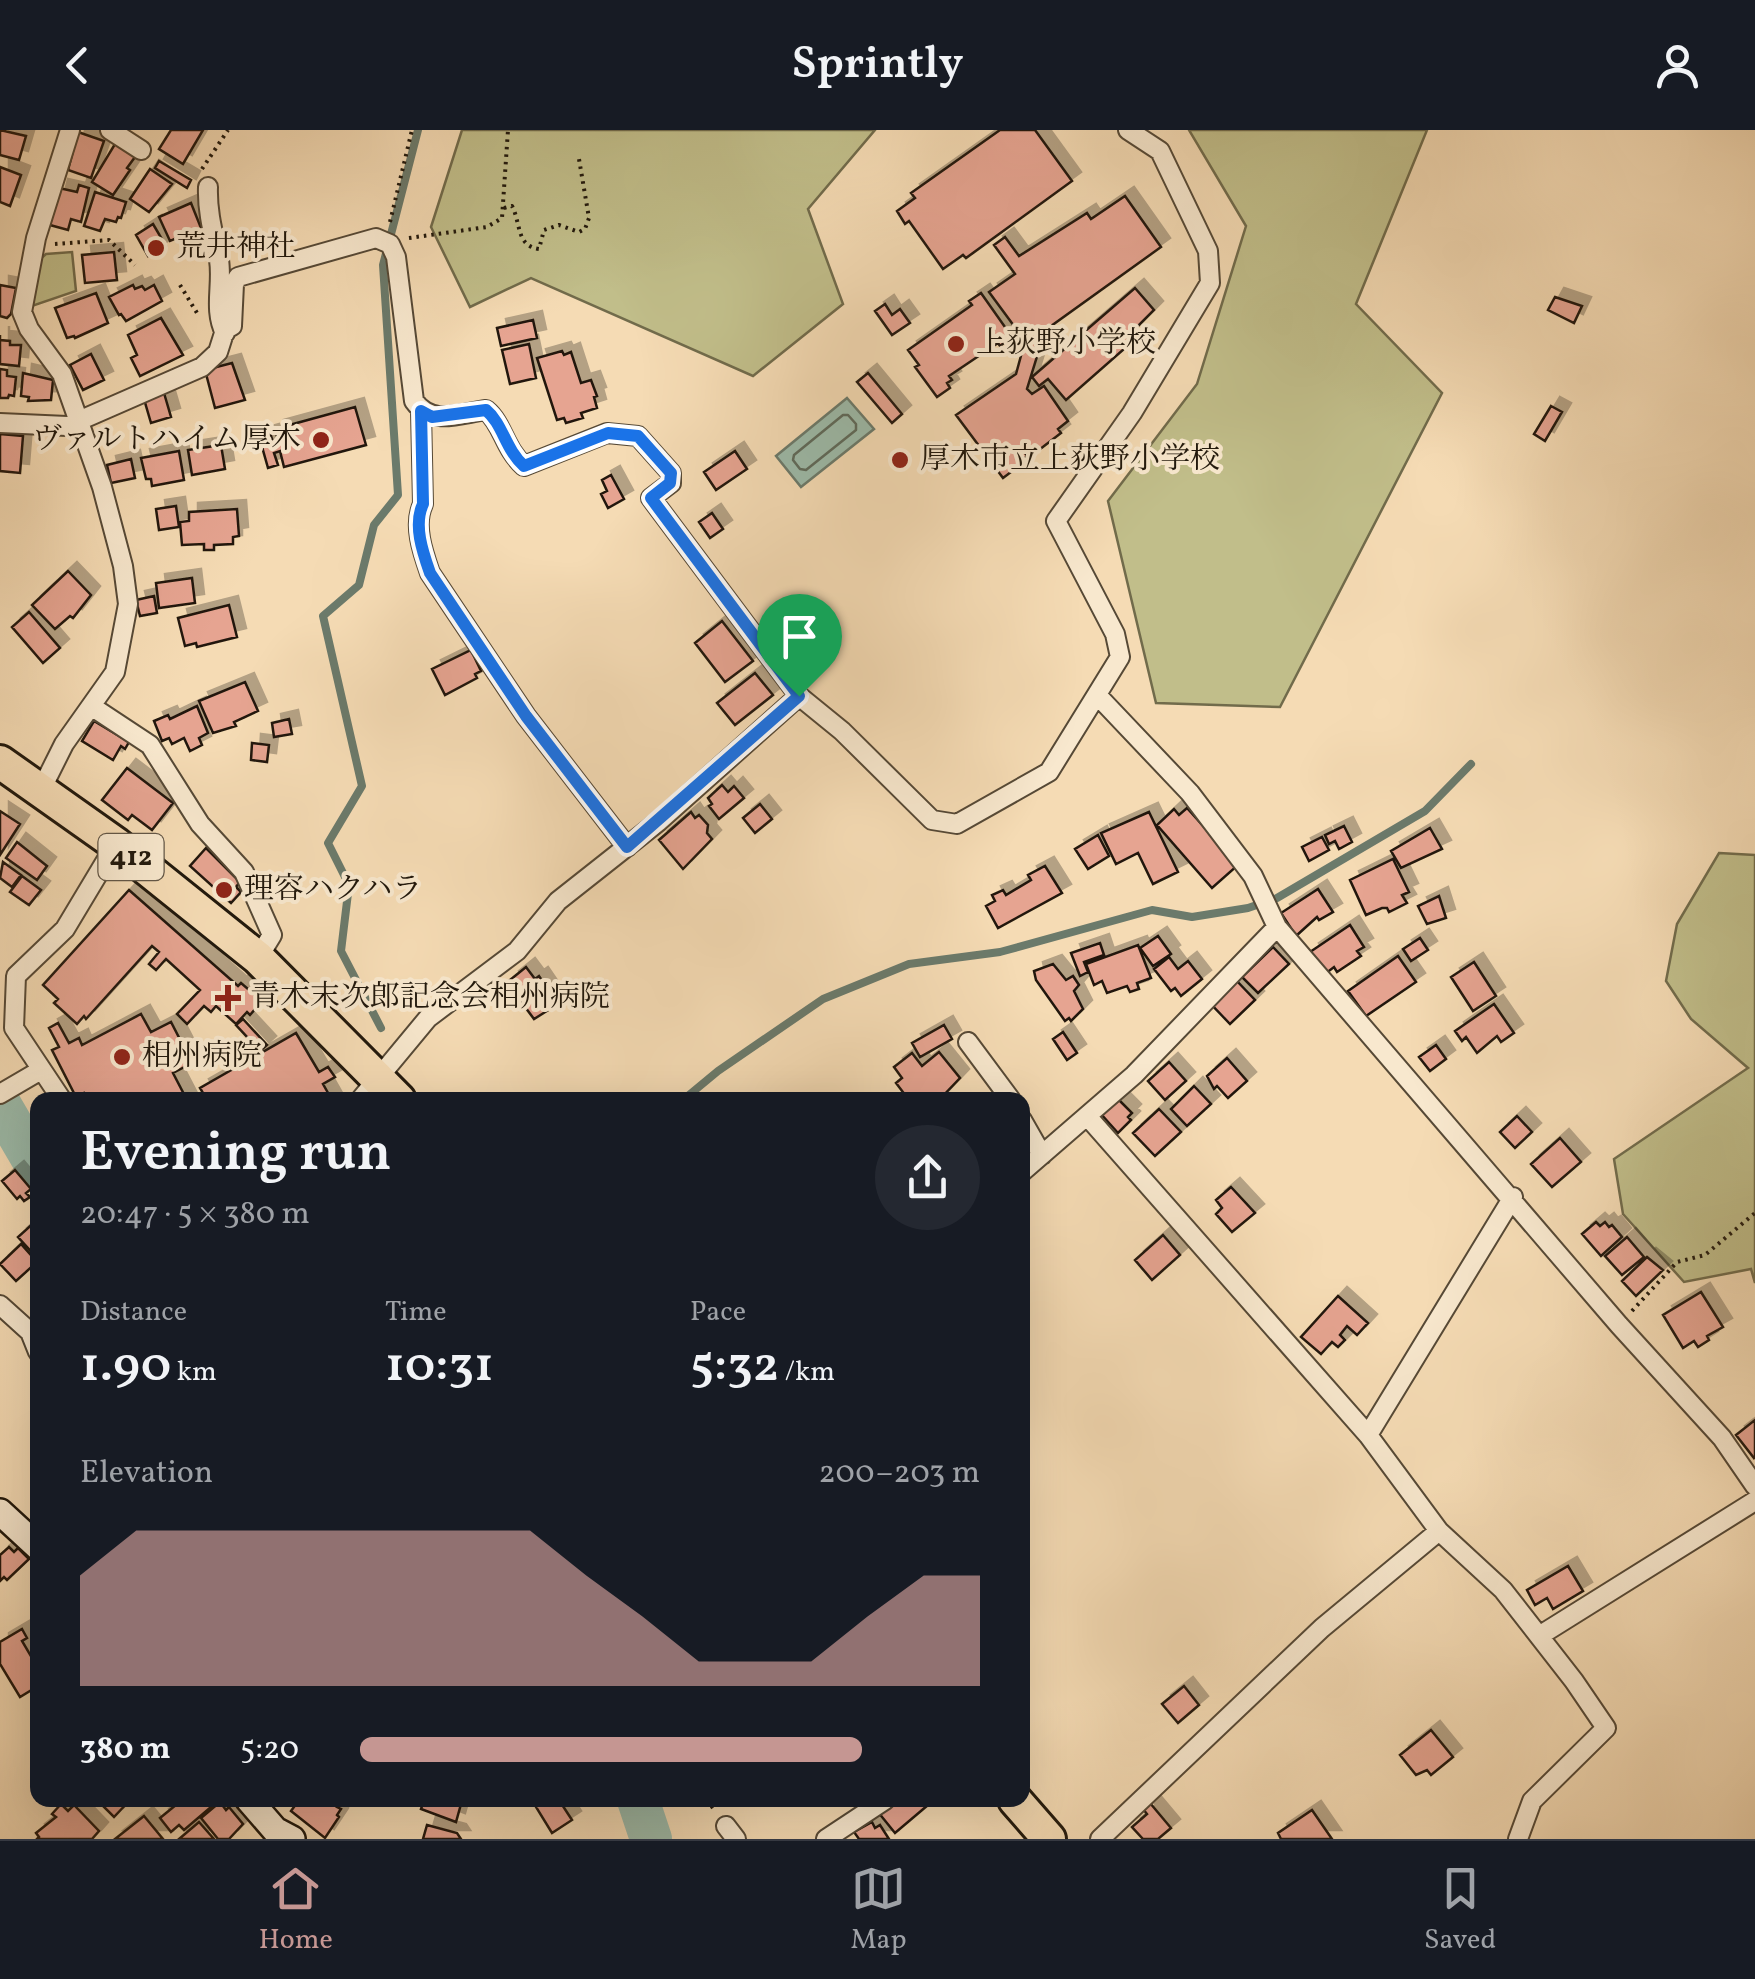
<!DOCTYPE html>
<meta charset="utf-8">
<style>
body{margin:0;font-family:Vollkorn,"Noto Serif JP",serif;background:#242831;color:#f1f3f6;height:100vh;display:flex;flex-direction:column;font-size:38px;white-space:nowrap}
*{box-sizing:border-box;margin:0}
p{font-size:32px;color:#9ea1a6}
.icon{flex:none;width:55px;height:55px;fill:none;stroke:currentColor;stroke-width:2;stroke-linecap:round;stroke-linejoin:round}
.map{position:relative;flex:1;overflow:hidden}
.side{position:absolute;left:30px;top:962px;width:1000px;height:715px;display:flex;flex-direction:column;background:#171b24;border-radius:20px;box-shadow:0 10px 40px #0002}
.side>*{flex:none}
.pin{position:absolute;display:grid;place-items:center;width:85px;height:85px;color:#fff;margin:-102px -42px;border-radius:50% 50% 50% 0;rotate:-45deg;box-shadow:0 0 10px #0007}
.pin .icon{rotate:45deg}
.round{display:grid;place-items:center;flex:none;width:105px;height:105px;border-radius:52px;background:#242831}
.overview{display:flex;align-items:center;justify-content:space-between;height:170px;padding:0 50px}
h1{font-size:55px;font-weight:600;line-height:75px}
.stats{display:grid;grid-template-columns:repeat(3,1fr);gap:15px;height:170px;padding:10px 50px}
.stats div{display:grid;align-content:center}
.stats b{font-size:50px;font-weight:600}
.stats small{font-size:28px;font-weight:400}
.stats p{font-size:28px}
.chart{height:280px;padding:20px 50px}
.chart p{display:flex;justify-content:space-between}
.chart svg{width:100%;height:180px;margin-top:10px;fill:#c59692;opacity:.7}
ul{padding:0 50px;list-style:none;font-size:32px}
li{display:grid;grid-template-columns:160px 120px 1fr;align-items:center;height:75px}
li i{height:25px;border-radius:12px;background:#c59692}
header{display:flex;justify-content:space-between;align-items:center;height:130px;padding:0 50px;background:#171b24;font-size:45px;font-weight:600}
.dock{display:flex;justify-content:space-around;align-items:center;height:140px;border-top:2px solid #363941;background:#171b24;font-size:28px;color:#9ea1a6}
.dock a{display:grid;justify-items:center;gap:5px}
.dock .current{color:#c59692}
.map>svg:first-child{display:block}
</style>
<header><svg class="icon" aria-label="back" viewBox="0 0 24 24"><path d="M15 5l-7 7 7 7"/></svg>Sprintly<svg class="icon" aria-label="person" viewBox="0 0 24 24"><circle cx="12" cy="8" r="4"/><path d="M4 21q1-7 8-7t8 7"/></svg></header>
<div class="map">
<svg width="1755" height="1709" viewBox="0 0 1755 1709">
<defs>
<filter id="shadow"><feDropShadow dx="9" dy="-9" stdDeviation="0" flood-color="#0004"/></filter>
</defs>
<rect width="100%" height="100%" fill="#f5dbb4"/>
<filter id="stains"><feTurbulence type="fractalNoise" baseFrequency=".002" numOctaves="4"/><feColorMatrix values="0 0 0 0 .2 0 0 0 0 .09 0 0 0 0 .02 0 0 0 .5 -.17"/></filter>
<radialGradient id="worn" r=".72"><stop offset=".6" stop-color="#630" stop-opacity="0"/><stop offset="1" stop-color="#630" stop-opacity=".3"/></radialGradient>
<!-- green -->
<path fill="#c1be8a" stroke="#716b4b" stroke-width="2.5" d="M462,0H875L808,79L843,174L753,246L531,148L470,177L431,97Z
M1189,0H1427L1356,174L1442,263L1280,577L1156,573L1108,371L1197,254L1246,96Z
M72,122L76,161L32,176L38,131L46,124Z
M1719,723L1755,725V1153L1751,1139L1684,1152L1623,1084L1614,1029L1748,938L1691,889L1666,851L1677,794Z"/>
<!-- water -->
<path fill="#9cbbaa" stroke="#6b7a6b" stroke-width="2.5" d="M847,268L874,299L801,357L776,326Z"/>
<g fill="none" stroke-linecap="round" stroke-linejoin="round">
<!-- shore -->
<path stroke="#5e6a5b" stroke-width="2.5" d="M843,285H848L856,294V300L806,340L800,339L793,330L794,325Z"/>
<!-- stream -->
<path stroke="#6b7a6b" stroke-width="8" d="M381,898L341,821L349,755L328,713L362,656L323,486L359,455L374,395L398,365L383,135L418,0
M683,970L718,941L823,869L909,834L1000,822L1152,780L1192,787L1248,778L1277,768L1425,681L1471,634"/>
<!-- river -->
<path stroke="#9cbbaa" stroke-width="42" d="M0,974L38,1039
M638,1670L651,1709"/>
</g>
<!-- building -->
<path fill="#e6a491" stroke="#21180c" stroke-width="2.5" filter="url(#shadow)" d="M0,0L26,6L19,30L0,25Z
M171,0H203L183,34L159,19Z
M1000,0H1035L1072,51L966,128L963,125L943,139L909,91L905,94L897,81L915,68L911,63Z
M78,2L104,11L91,48L68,40Z
M115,14L135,27L127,38L130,40L113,65L92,52Z
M159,31L191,50L187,58L155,38Z
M0,37L21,45L10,76L0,72Z
M150,39L172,54L149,82L130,69Z
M79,55L89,58L81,92L71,89L68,100L50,95L59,58L77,62Z
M95,62L126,72L121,88L118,87L116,92L105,89L100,101L84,96Z
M1125,66L1161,117L1040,204L1043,207L1027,259L1032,264L1044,256L1068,291L1058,299L1061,303L1035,323L1031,318L1025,323L1027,326L1021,331L1023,333L1003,348L956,285L1016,244L1025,211L989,162L1015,144L994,115L1005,107L1019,126L1087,83L1091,89Z
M191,73L201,98L170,111L159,87Z
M153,94L166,116L148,126L136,105Z
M114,122L117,150L85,153L82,125Z
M0,155L16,158L11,184L7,188L0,186Z
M133,155L135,159L142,156L145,160L154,155L162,171L126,191L121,184L119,185L109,167Z
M1135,158L1154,180L1127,207L1132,212L1066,270L1048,249L1039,256L1032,247Z
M96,163L108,193L75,208L74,206L67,208L55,178Z
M981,163L1012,207L1000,216L998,213L949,246L952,250L947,253L950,258L937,267L915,237L919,235L908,220L972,175L969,171Z
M1555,167L1582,176L1574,193L1548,180Z
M885,174L892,185L900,179L910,193L892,205L875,181Z
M161,188L183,225L140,246L131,228L137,225L128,205Z
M533,190L537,208L501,216L497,198Z
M0,205V210L10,211V215H21L19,236L0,234Z
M529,214L536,248L510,254L502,220Z
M562,221L564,225L571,222L581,253L591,250L597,266L594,267L597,278L581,283L583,288L566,293L564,288L557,290L537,228Z
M91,224L104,250L83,260L70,235Z
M232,233L245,270L215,278L205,240Z
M0,239L7,240V246L16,247L14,266L9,265L8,268H0Z
M23,243L53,250L51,270L28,271L29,267L21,266Z
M868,243L902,284L892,293L857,252Z
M164,263L171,287L151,293L144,269Z
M1551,276L1562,282L1545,311L1534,304Z
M355,277L366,315L284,337L280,321L274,323L278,335L268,338L259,306L270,303L274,315L279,314L275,299Z
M0,304L23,306L20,343L0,341Z
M221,315L225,339L192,345L188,320Z
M179,321L184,350L152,356L151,349H146L141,328Z
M735,321L747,339L716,360L704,342Z
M131,329L135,348L111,353L107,335Z
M611,345L624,369L608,378L601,364L607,361L602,350Z
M176,376L179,397L159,400L156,379Z
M237,379L239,406L233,407V414L214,415V420H204V414L182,415L180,392L189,391V382Z
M712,383L723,399L710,408L699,392Z
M68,441L91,465L73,488L70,486L55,499L32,475Z
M192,448L195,473L159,478L156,453Z
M154,466L157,483L140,486L136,470Z
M229,475L237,507L197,517L196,513L185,516L178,488Z
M29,482L60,518L43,533L12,497Z
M722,491L753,531L725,552L695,513Z
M471,520L481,541L475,544L477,548L445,565L432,539Z
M755,543L773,565L735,595L717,573Z
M245,552L258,581L234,592L236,596L213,603L199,571Z
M197,576L208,603L199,608L202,615L190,621L184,608L172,614L169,608L162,611L154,591L168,585L170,589Z
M289,589L292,604L274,607L272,593Z
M94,591L129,612L125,619L121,616L113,630L82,611Z
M252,613L269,615L267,632L251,630Z
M127,638L173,673L152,700L132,685L128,690L102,670Z
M722,655L728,662L734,656L744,668L719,689L709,676L712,674L708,668Z
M760,674L772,689L755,703L743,688Z
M1187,678L1238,735L1212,758L1157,695L1174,679L1179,685Z
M0,681L20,694L0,725Z
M691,682L695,688L699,685L708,695L707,703L712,709L683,739L659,710Z
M1149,682L1178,742L1153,754L1138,723L1116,734L1101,703Z
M1344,696L1352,712L1339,719L1335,711L1329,714L1325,705Z
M1430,698L1442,719L1401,738L1391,721Z
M1098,705L1109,726L1088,739L1075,719Z
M1322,707L1329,720L1309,731L1302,717Z
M17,712L47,736L37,750L6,728Z
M206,718L240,752L236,757L241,762L231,773L190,736Z
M1393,729L1409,762L1402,765L1407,773L1389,782L1387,778H1382L1366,785L1350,750Z
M3,732L21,745L12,757L0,748Z
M1045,736L1062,763L998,798L986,776L995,771L992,765L1003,760L1006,765L1031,750L1028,745Z
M22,746L41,760L29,775L10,762Z
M1318,759L1333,782L1319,790L1317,787L1296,806L1281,783Z
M129,760L238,856L241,853L262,871L250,885L247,882L236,894L216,876L211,882L204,876L187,894L177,884L200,860L166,829L156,840L149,834L159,822L152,816L86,889L84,886L77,894L54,873L58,869L43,855Z
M1439,766L1446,788L1427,794L1418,776Z
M1350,795L1364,817L1357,821L1361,826L1337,842L1334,837L1325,844L1310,822Z
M1158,806L1171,824L1153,836L1140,818Z
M1420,808L1428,820L1411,831L1403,819Z
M1100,813L1104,825L1084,832L1088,842L1080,846L1071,823Z
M1138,815L1151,848L1137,853L1139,859L1130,862L1127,856L1107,863L1102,851L1094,855L1086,834Z
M1273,817L1289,834L1258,863L1242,847Z
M1398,826L1416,852L1366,886L1348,861Z
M1169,827L1178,839L1188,831L1202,849L1181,866L1175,858L1171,861L1154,839Z
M1474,832L1496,866L1473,881L1451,847Z
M1053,834L1066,850L1073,846L1079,855L1074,861L1083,879L1071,891L1069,888L1065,891L1036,850L1034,841Z
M526,837L535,849L539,846L558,874L534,889L514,862L517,860L510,850Z
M1235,849L1255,870L1230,894L1210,873Z
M1494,874L1514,903L1501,912L1497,906L1477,923L1466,907L1462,911L1455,901Z
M141,884L151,902L171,892L192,933L173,943L187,970H88L84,963L76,967L52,920L59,917L49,898L58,893L69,913L79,908L82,915Z
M243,889L267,915L260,921L236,895Z
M944,895L952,909L920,927L912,913Z
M1063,902L1077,923L1067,930L1053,909Z
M296,903L319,942L328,937L335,947L323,954L332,970H207L200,958Z
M1436,915L1446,929L1430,941L1419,927Z
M939,922L960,948L939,970H909L896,953L902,948L894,937L912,923L922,936Z
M1227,928L1247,951L1228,968L1217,956L1214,959L1207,946Z
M1169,932L1186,951L1165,970L1148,951Z
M1194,956L1211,974L1187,996L1171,979Z
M1117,968L1132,983L1128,987L1131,990L1118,1003L1101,984Z
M1159,979L1181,1002L1155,1026L1133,1003Z
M1517,986L1532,1002L1515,1018L1500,1002Z
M1560,1008L1581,1032L1552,1057L1531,1034Z
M15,1040L31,1059L26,1063L30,1067L24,1071L20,1066L17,1069L2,1051Z
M1231,1057L1255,1083L1232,1102L1216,1084L1222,1078L1216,1070Z
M38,1089V1129L18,1107Z
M1596,1092L1600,1096L1605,1092L1609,1097L1612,1095L1622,1107L1601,1126L1582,1104Z
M1163,1105L1180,1125L1152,1150L1135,1130Z
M1627,1107L1644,1127L1622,1145L1605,1126Z
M21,1114L37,1132L16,1151L0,1134Z
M1647,1127L1663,1140L1636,1166L1622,1151Z
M1701,1162L1723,1197L1707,1206L1709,1210L1698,1217L1694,1211L1683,1218L1663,1185Z
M1338,1166L1368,1193L1357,1205L1347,1196L1340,1205L1345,1210L1338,1217L1332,1212L1321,1224L1301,1207Z
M1755,1290V1327L1754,1328L1736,1305Z
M9,1417L14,1422L18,1418L29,1429L7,1450L4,1447L0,1451V1425Z
M1568,1436L1583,1461L1553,1479L1547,1468L1535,1475L1527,1460Z
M22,1499L27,1508L22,1511L38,1538V1556L20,1567L0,1534V1512Z
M1184,1556L1199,1575L1178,1593L1162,1574Z
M1431,1600L1453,1627L1431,1645L1427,1640L1416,1645L1400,1625Z
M97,1670H130L114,1687Z
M182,1670H205L211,1677L184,1700L179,1695L171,1702L160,1688Z
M299,1670H342L337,1677L341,1679L337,1685L339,1687L325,1708L291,1681Z
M424,1670L461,1674L456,1692L421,1679Z
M547,1670H559L572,1690L552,1703L536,1677Z
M893,1670H924L928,1675L895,1703L878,1682Z
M220,1672L226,1680L229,1677L243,1694L229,1709H218L201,1688Z
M1150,1673L1171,1698L1158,1709H1143L1132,1697L1147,1684L1143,1679Z
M61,1674L68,1681L74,1675L99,1701L92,1709H37L39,1707L36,1703L56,1687L52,1684Z
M1312,1680L1332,1709H1281L1278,1703Z
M144,1686L163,1709H115Z
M199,1692L214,1709H179Z
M872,1692L875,1698L880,1695L889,1709H859L854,1702Z
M427,1695L457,1703L461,1709H423Z"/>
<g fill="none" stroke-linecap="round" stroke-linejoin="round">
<defs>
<path id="street" d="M110,0L141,20
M208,57C207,83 214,106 219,130C223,154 213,180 225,203
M421,281L423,374C413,395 423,423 430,443L526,586L627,717
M0,293L67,296L202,237L218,222L225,200L232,196L234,154L238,147L376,108L390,114L396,127L414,271C432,296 458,284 486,280C503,294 504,318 524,336L607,303L638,306L671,343V353L651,368L799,566L658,692L558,771L517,821L428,888L360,970
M1097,565L1190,663L1253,746L1277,797
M799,566L842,601L932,690L957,694L1049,642L1120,527L1115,504L1056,391L1132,283L1210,153L1208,121L1160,21L1128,0
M91,576L150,615L200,694L244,742L272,805L258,828
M42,658L64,614L115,542L128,474L123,436L102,357L62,244L29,199L22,182L36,108L70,0
M968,912L1011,970
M0,964L41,940
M62,970L14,898L16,846L65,799L116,714
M1087,986L1368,1305L1439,1401L1503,1460L1574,1551L1606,1598L1532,1671L1518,1709
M1022,990L1042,1025
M1022,1042L1134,945L1277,797L1619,1195L1722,1308L1755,1356
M0,1175L30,1202L38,1222
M1368,1305L1513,1067
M1539,1506L1755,1371
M726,1696L736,1709
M826,1709L885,1670
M1100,1709L1322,1498L1439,1401"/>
<path id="secondary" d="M0,1382L38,1417
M249,1670L275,1700L292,1709"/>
<path id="highway" d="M0,632L116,714L258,828L399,970
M1015,1670L1049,1709"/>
</defs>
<!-- street casing -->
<use href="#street" stroke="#564936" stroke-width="22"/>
<!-- secondary casing -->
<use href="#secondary" stroke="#21180c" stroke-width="30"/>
<!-- highway casing -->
<use href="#highway" stroke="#21180c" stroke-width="38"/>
<!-- path -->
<path stroke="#21180c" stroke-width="4" stroke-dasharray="2.5 5" stroke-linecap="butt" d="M202,39L228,0
M504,78L512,76C521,93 516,116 539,119L544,100L559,95L579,102L585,99L589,88L579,29
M390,92L412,0
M409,108L487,97L502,88L508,0
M55,114L109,110L135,135
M180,155L197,183
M1632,1181L1677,1132L1705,1125L1755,1083
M707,1670L716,1682"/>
<!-- street -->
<use href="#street" stroke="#f8e8ce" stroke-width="18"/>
<!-- secondary -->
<use href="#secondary" stroke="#f8e8ce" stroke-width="25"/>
<!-- highway -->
<use href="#highway" stroke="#f5dbb4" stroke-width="32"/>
</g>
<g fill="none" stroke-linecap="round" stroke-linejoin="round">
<defs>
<path id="route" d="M486,280C503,294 505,319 524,336L608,303L638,306L671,343L670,353L651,368L799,566L627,717L526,586L430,443C423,423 413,395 423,374L421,281L432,287Z"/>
</defs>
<!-- route casing -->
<use href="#route" stroke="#fff" stroke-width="20"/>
<!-- route -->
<use href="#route" stroke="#1a73e8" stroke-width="12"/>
</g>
<!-- markers -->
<g fill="#8f2418" stroke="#f8e8ce" stroke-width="4">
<circle cx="156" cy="118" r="10"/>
<circle cx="956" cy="214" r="10"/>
<circle cx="321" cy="310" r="10"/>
<circle cx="900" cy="330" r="10"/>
<circle cx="224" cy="760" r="10"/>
<path d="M223 853h10v10h10v10h-10v10h-10v-10h-10v-10h10z"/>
<circle cx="122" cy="927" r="10"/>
</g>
<g text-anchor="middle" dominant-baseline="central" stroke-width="8" stroke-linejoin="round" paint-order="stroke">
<!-- shield labels -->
<rect fill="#f8e8ce" stroke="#625646" stroke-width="2.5" x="98.5" y="704" width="65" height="46" rx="8"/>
<g font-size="28" font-weight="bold" fill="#21180c">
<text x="131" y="727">412</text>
</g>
<!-- poi labels -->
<g font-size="30" fill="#21180c" stroke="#f8e8ce" text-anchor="start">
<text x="176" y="118">荒井神社</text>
<text x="976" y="214">上荻野小学校</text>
<text x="301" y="310" text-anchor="end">ヴァルトハイム厚木</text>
<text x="920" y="330">厚木市立上荻野小学校</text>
<text x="244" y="760">理容ハクハラ</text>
<text x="250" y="868">青木末次郎記念会相州病院</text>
<text x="142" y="927">相州病院</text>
</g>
</g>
<rect width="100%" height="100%" filter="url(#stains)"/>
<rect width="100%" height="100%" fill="url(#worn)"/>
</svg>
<div class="pin" style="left:799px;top:566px;background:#1e9e55"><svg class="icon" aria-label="arrive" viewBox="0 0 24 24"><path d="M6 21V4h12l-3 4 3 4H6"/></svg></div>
<section class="side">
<div class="overview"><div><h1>Evening run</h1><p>20:47 · 5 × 380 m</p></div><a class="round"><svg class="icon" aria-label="share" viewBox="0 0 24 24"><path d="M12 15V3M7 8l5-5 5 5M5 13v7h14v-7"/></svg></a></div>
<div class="stats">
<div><p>Distance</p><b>1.90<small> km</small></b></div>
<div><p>Time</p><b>10:31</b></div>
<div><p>Pace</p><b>5:32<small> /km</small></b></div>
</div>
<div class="chart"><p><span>Elevation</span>200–203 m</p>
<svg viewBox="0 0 160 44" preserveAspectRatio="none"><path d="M0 44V17L10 6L20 6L30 6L40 6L50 6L60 6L70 6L80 6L90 17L100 27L110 38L120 38L130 38L140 27L150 17L160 17V44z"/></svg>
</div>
<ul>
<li><b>380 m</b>5:20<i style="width:81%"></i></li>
</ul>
</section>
</div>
<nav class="dock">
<a class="current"><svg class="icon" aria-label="home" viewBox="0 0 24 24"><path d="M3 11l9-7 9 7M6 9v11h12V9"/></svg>Home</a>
<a><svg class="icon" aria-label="map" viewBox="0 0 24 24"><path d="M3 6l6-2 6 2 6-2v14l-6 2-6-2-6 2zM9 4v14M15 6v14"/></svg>Map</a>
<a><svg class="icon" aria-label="saved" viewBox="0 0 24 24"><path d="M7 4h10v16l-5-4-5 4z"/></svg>Saved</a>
</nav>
